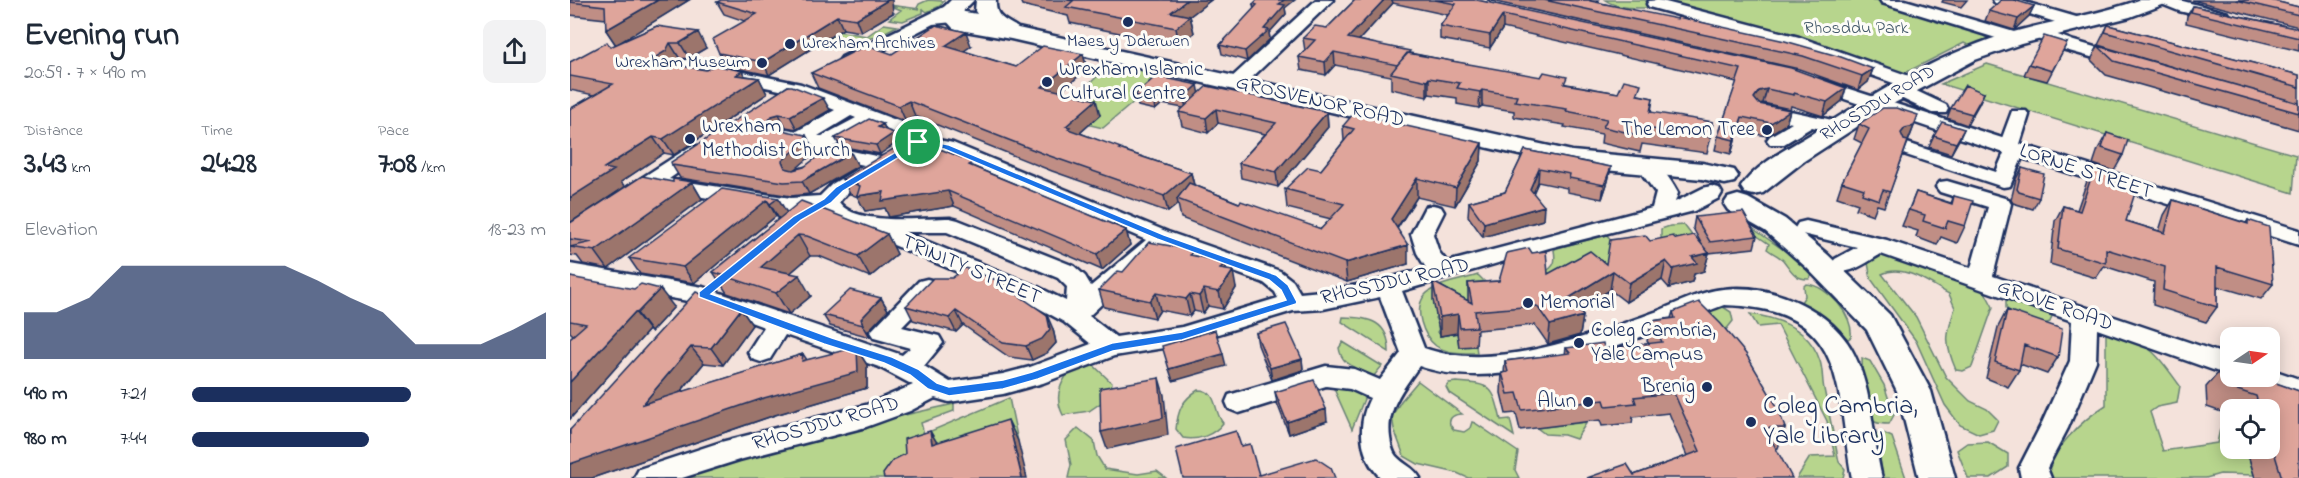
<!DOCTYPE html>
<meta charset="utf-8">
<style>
body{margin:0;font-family:"Indie Flower",sans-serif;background:#f2f2f3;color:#1f2937;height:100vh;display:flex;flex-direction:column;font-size:22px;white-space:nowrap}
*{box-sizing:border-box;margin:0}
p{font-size:20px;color:#747a83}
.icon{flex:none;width:33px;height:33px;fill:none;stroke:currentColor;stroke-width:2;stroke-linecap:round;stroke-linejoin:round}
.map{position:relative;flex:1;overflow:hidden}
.panel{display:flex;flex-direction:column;background:#fff;width:570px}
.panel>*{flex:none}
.needle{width:39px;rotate:77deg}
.tools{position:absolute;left:1650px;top:327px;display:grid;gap:12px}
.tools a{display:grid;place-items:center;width:60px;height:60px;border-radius:12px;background:#fff;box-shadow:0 3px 15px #0003;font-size:30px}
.pin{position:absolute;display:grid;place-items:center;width:51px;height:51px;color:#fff;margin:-26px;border:3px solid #fff;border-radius:50%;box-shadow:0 2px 6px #0007}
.round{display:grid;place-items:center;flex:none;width:63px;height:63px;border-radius:12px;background:#f2f2f3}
.summary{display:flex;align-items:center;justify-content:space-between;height:102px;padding:0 24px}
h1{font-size:33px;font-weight:800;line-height:45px}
.figures{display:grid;grid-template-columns:repeat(3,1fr);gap:9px;height:102px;padding:6px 24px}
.figures div{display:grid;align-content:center}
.figures b{font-size:30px;font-weight:800}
.figures small{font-size:16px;font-weight:400}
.figures p{font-size:16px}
.chart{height:168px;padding:12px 24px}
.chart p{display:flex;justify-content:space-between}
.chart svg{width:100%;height:108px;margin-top:6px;fill:#1b2f5e;opacity:.7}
ul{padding:0 24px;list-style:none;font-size:20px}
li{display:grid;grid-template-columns:96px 72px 1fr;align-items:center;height:45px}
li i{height:15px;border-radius:8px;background:#1b2f5e}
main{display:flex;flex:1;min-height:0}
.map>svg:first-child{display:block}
</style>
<main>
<section class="panel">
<div class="summary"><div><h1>Evening run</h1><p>20:59 · 7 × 490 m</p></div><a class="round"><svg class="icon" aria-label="share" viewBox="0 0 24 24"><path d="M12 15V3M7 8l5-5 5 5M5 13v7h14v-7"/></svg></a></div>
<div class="figures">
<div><p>Distance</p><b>3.43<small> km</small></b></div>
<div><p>Time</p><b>24:28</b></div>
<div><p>Pace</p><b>7:08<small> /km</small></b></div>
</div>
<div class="chart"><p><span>Elevation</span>18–23 m</p>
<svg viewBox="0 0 160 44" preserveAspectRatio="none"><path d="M0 44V25L10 25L20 19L30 6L40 6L50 6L60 6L70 6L80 6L90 12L100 19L110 25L120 38L130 38L140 38L150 32L160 25V44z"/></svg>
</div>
<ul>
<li><b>490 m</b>7:21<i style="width:62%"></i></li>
<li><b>980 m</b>7:44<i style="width:50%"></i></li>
</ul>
</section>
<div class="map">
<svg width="1729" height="478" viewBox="0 0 1729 478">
<rect width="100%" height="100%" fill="#f4e2db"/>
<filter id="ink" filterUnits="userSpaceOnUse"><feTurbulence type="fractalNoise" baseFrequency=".0167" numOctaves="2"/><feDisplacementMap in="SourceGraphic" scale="12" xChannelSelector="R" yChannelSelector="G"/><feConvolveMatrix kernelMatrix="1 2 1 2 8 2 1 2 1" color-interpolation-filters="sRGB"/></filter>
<g filter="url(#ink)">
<!-- green -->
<path fill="#b7d58d" stroke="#698276" stroke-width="1.5" d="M358,0L374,1L370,6L357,12L353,9V13L333,21L319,19L331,10L319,5L350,9L347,8L349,4Z
M1035,0H1306L1414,33L1412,35L1418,39L1419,43L1400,46L1394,43L1331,75L1153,28C1133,22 1117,12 1095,9C1076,6 1053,12 1035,0Z
M314,24L327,26C300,41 287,45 256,38L262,30L297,36Z
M544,62L597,74L533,128L482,116Z
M1417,64L1726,155L1723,193L1371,84Z
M1114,225L1127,242L1096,247L1091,237V229L1100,226Z
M1178,225L1238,267L1243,274L1239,279C1225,280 1221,270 1213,260C1209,256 1202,253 1197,249L1199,244L1183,233Z
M1037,235L1054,256L1038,265L974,275V272C985,267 986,261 984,250L987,248Z
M1312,253L1414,290L1423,307L1402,367L1393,371L1386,370C1374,342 1376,336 1385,308L1379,294C1361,284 1333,263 1312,274L1346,317L1376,377L1400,401L1417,409L1428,420L1423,430L1409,434L1390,425L1375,405L1346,341L1301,279L1298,263L1302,257Z
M908,275L915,282L941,295L868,305L865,308L869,313L865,318L870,327L867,332L872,336L887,330L889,347L906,346L907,353C894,353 878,354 866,346C853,336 843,309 855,295C866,283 893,280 908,275Z
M1236,284C1258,285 1284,316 1281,337L1278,339L1244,313L1241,307H1236L1231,302L1235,296L1234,286Z
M1446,296L1483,313L1480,322C1462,330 1451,319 1436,308V300Z
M1150,305L1161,312L1163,321L1155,331L1130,315Z
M1180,314C1210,318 1240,330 1250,361C1253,370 1252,380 1254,389C1259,413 1264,438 1269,462L1275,469L1273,478H1227L1240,457L1265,456L1257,421L1208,325L1188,327Z
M773,317C800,317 819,322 819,352L772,322Z
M1546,331C1579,342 1591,359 1610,386L1607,403L1587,407L1580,412L1593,451L1647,443L1650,429L1660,428V448L1676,449L1684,475L1650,474L1636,478H1478C1479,450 1514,419 1536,405V332Z
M773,342L812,366L803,377C789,366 772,368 769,348Z
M1292,358L1300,361L1314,385L1324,415L1319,424C1315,424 1309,424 1305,422C1290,415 1293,372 1292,358Z
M507,362H520L542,383L538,398L519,411L493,415C482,394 493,378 507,362Z
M848,381L892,414C885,414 878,417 880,425L884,430L894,432L900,428L902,422L905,423L948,452L945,470L949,478H898L887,473L848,464L834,456L824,429L822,416L831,401Z
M761,382L792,394L794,399L782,429Z
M886,382C922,384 923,386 931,420L940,419L944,436L879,393L876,387L879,383Z
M628,390C649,390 643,412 653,423C644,435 628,441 613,438L606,429C608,410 612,400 628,390Z
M439,398L448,441L341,478H103L228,439L384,404V411L351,423L354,434Z
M1017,422L1006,439L994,435L975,434L967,428Z
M508,428L524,441L527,456L535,469L568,474L587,471L596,478H498L501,465L496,440Z
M1311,432L1322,437L1336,478H1313L1306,435Z
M1418,442L1438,454V467L1421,478H1398L1387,450L1397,443Z"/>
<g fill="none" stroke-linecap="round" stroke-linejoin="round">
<defs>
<path id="minor" d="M746,0H763L672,87H660L657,83L660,79Z
M1088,0L1229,37L1345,78L1348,82L1345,86L1338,87L1376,105L1378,109L1376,113H1362L1320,93L1318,89L1320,85L1326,84L1217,45L1079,7L1077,4L1079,1Z
M1310,0H1335L1451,34L1454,38L1451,42H1439L1312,3Z
M1423,0H1448L1513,19L1515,23L1507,28L1501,27L1425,3Z
M1587,0H1609L1658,13L1660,16L1652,21L1609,11L1589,3Z
M384,2L392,7L388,11L428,17L430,21L422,26L394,21L363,24L284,65H272L269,61L272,57Z
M1469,28L1504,41L1559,57L1562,61L1559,65L1553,66L1492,49L1463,37L1461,33L1463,29Z
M116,60L231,84L344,127L354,137L383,143L598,232L710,271L723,281L730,293C773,290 815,280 856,268L847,253L841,234L855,207L863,205L871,207L874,212L863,234L869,252L877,262L1082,208L1086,193L1070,171L1073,167C1091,162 1100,179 1108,193L1105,202L1133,188L1141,186L1149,188L1152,193L1149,198L1124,211L979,248L832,291L854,348C925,373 1021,335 1088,311C1108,303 1131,291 1153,289C1201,283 1262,309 1284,354C1303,392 1302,437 1312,478H1282C1265,385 1279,308 1154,305C1067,337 940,398 849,366C833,389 816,409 820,438C821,444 822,451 826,456C834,465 844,467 850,478H811C789,457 787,424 800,398L780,389L756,386L669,413L659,409L656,402L659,395L756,366L784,369L810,380L831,353L810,297L753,309L723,311L612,345L544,356L473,383L433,394L379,402L365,398L340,411L296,427L169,460L112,478H64L69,469L151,442L296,405L343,385L309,367L215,335L200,359L191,362L182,359L178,352L194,327L129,303L0,280V264L133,287L332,355L340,348L304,338L300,332L349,281L357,279L365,281L369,287L365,293L332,327L369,336L373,343L354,366L380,382L433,374L460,367L521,344L494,322L452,299L257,217L254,212L221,230L213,228L210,223L213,218L224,212L96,191L87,187C76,195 67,203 53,200L50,195L53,190L121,146H135L138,150L135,154L99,179L221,198L250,196L262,184L294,165L247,155L244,151L247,147L210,139L207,135L210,131L217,129L227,131L265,110L219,92L110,69L107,65L110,61ZM281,116L286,118L252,136H248ZM303,125L330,135L341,146L371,152L576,240L521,286L515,276L504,266L388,220L380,218C353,218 285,226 269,202L276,194L309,173L312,169L320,167L323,163L320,159L263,147ZM334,232H377L488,278L497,287L496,301L468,287ZM591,245L694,283L705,292L708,298L612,327L546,337L519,316L588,251Z
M1248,79L1432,138L1442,111H1456L1459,115L1450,144L1729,230V245L1452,158L1440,186L1433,187L1330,153L1327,149L1330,145L1337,143L1426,172L1434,153L1242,88L1239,84L1242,80Z
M1193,105L1276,123L1279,127L1276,131L1269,133L1242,127L1214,144H1200L1197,140L1200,136L1222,123L1186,115L1183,111L1186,107Z
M1377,181L1438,199L1441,204L1423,276L1660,356V376L1527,329L1526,361L1498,428L1477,468L1481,478H1451L1449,468L1472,423L1500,361L1502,321L1311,254C1297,262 1281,275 1265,271L1261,265L1265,259L1287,247L1228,233L1225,228L1228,223L1236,221L1317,240L1401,268L1418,207L1370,192L1366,187L1370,182Z
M1700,369L1729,379V399L1682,383L1678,376H1700Z"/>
<path id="major" d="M381,0H404L394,10L393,15L397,19L412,21L405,11L406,0H426C425,18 434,19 448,28L1002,151L1132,163L1164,170L1168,176L1164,182L1155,184L1132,179L1002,167L441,39L390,30L383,28L372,16L374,7Z
M1569,0H1598L1595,4L1560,17L1451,44L1405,60L1319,106L1234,161L1193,193L1184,195L1175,193L1171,187C1186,164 1220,147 1243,133C1304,94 1364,57 1433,35C1478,21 1525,16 1569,0Z
M1168,195L1178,198L1215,219L1257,254L1320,315L1361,391L1385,478H1349L1327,391L1297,330L1237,268L1195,231L1158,210L1154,204L1158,198Z"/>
</defs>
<!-- minor casing -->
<use href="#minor" stroke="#1b2f5e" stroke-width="5"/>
<!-- major casing -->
<use href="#major" stroke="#1b2f5e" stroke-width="5"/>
<!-- minor -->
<use href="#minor" fill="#fdfcf7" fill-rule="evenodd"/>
<!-- major -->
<use href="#major" fill="#fdfcf7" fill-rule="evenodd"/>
</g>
<!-- wall -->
<path fill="#c08e85" stroke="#1b2f5e" stroke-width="1.5" d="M0,0H119L46,44L87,26L136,48L119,58L110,59L106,65L189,78L197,94L104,155L94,153L51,182L55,187L103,182H122L132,199L38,269L13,264L7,256L0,255V109L24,95L0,90V62L46,45L36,30V19L0,15Z
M450,0H641L620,16L624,33L609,45L500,23L498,16L452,5Z
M785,0H907L1276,88L1272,101L1253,116L1221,106L1220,109L1193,103L1189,104L1220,110L1216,124L1197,136L1168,131L1161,154L1145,150L1148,136L1167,82L933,28L920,48L870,39V26L878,15L823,3L789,40L840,53L997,84L1048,93L1069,95L1083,98L1081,112L1141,137L1137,153L1072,144L1070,152L1031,143L1032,134L994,127L995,125L944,117V111L912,106L909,108L887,104V98L859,94L857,97L821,89V76L765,65L756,75L731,70L729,57L735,51L733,38L757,28Z
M917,0H1029L1027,2L1303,69L1298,82L1288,90L1229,69Z
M1373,0H1397L1391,7L1372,2Z
M1622,0H1700L1729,7V27Z
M147,2L323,13L291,32L273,29L199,75L156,66L149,53L175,21L154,14Z
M683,4L715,8L716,14L699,33L700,39L677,61L652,54L650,45L684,9Z
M1464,6L1459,16L1444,30L1415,21L1419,11Z
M1623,6L1729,29V51L1616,23L1617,16Z
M1538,25L1729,75V130L1536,75L1521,60L1528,46L1674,88L1528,45Z
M1497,43L1477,81L1454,75L1459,64Z
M401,46L394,51L446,67L513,54L517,69L490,92L530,115L510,133L552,150L621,173L624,185L669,203L751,229L761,219L717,208L715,189L751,170L774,141L773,126L912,143L911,161L885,206L847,197L827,229L838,264L777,282L611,218L608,204L598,212L482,171L345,116L336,122L248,88L241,73L322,54Z
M586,76L629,93L757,112L758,127L708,187L671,178L669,163L695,134L648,123L638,133L612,126L609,112L613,108L592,104L585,110L568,106L565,95Z
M218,86L260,110L227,129L216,127L209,130L243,148V154L225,169L281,153L288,166L239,194L221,196L110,178L102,165Z
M1414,93L1397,125L1377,118L1381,108Z
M313,124L316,130L328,142L310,154L270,146L265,138Z
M1289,124L1344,126L1314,207L1307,205L1303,215L1286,209L1288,204L1267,197L1272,182L1292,143L1284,139Z
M1394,129L1381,154L1359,147L1364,136Z
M1537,133L1553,155L1544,171L1523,164L1528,149Z
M955,150L1041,167L1038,181L1032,199L997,192V188L968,182L963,193L973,220L913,237L898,216L899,202L935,192Z
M1525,166L1544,183L1556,221L1589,231L1594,215L1603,200L1676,223L1678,220L1703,284L1691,299L1647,286V307L1636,322L1583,305L1584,282L1534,266L1526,278L1480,264L1485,221L1493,206L1507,210L1517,181Z
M404,167L556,230L560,245L532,270L384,206L319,217L315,208L295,211L288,197L280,194L272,179Z
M1452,168L1469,198L1463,209L1443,203L1441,200L1446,179Z
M1346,192L1381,203L1384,196L1395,226L1387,243L1371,237L1367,245L1346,237L1348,231L1332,226Z
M208,198L216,213L317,234L327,254L300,277L249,256H240L220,273L241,296L219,314L157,293L143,272L209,219L206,216L124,283L70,274L59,258Z
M1125,217L1187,236L1184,248L1139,253L1134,271L1124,274L1122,282L1099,288L1092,280L1056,302L1040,290L1008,310L1013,316L1010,335L978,344L965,325L907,330L906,346L889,347L887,333L870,336L863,300V282L898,301V283L929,281L962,253L978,274L1036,264L1080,241L1106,239L1132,245L1123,228Z
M624,256L656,270L666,288L653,309L638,306L633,313L624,311L620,316L590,310L585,318L534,307L529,290L553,272Z
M0,277L104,307L81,332L79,330L0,419V338L3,335L0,332Z
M437,291L483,329L486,343L477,353L462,360L439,357L393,325L386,332L343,320L336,306Z
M311,298L318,310L298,331L300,337L260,326L253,315Z
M171,309L182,325L153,365L134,363L110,393L233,354L237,360L287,349L297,365V388L205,415L22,478H0V430Z
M1437,310L1488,357L1477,374L1450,364L1449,370L1438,387L1416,378L1428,327Z
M1103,312L1215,428L1208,448L1064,475L1117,456L1099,413L1063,417L1062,423L1032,426L1030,420L950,430L946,413L936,414L931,393L932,373H934L935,361L995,354L996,348L1034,349L1079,344L1077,341L1082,321L1101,318Z
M686,333L732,359L733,370L702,380L688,345Z
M1654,366L1729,391V478H1685L1676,448H1700V410H1660V415L1637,407L1636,387Z
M705,392L757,421L719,434L707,403Z"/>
<!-- shaded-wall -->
<path fill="#9c746c" stroke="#1b2f5e" stroke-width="1.5" d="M88,0H119L46,45L36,30Z
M318,0H322L323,13L291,32L286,19Z
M617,0H641L620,16L624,33L609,45L606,28L601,12Z
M714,0H725L715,8L716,14L699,33L700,39L677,61L675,51L694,29L709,4Z
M814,0H822L823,3L779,51L778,38Z
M1464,6L1459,16L1444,30L1448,19Z
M933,15V28L920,48V35Z
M267,16L273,29L199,75L193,62Z
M128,32L136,48L119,58L110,43Z
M396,32L401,46L381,60L375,46Z
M100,43L110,59L105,66L79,61Z
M764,52L765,65L756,75L755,62Z
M513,54L517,69L477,103L472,87Z
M1303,69L1298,82L1288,90L1292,76Z
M172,71L180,84L189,78L197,94L104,155L93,139L166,75Z
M859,78V94L857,97V81Z
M628,85L630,95L616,109L614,98Z
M1276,88L1272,101L1253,116L1257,102Z
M1197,89L1193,103L1185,105L1184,98L1189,91Z
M912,90V106L909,108L910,92Z
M589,93L592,104L585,110L583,99Z
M1414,93L1409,104L1397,125L1402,114Z
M253,98L260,110L227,129L220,116Z
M526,100L530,115L503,139L496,126Z
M339,101L345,116L336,122L329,106Z
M646,109L648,123L638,133L636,118Z
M1220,110L1216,124L1197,136L1201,123Z
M757,112L758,127L708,187L706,172Z
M209,114L216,127L209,129L205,134L198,121L202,116Z
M1172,117L1168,131L1161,154L1164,140Z
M313,124L317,133L308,127Z
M1344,126L1338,141L1325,148L1331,133L1335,128Z
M1394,129L1389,140L1381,154L1386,143Z
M324,133L328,142L310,154L306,145Z
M236,135L243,148V154L220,174L215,168L212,161Z
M83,137L94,153L51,182L55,187L0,223V198L34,168Z
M912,143L911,161L885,206L886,188Z
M281,153L288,166L239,194L232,181Z
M1041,167L1038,181L1032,199L1034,185Z
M969,168L968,182L959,203L960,189Z
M621,173L625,189L607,199L608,204L598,212L594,196Z
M847,178V197L821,237V219Z
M122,182L132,199L38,269L25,251Z
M378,191L384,206L319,217L315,208L295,211L287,196L314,192Z
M208,198L217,213L209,219L200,204Z
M197,200L206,216L124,283L113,267Z
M974,206L973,220L913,237L914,223Z
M556,230L560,245L532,270L527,254Z
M317,234L327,254L300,277L288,256Z
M228,235L240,256L204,287L191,267Z
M838,245V264L777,282L775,263Z
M1139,253L1134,271L1124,274L1122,282L1099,288L1103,269L1122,257Z
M1096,261L1092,280L1056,302L1059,283Z
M655,262L658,278L650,269Z
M663,271L666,288L653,309L649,292Z
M1043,271L1040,290L997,317L999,298Z
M229,275L241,296L219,314L206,293Z
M434,283L440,297L429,288Z
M90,289L104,307L81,332L67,313Z
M634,289L638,306L633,313L629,296Z
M586,293L590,310L585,318L580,301Z
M620,294L624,311L620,316L616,299Z
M311,298L318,310L298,331L300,337L293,325L291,319Z
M171,309L182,325L153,365L141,348Z
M386,311L393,325L386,332L379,318Z
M65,312L79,330L0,419V382Z
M888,314L887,333L870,336V317Z
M477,315L483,329L486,343L477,353L462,360L456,346Z
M1013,316L1010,335L978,344L980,325Z
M121,347L134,363L87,420L73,404Z
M287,349L297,365V388L205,415L22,478H0V464Z
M653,354L656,366L603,381L599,369Z
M732,359L733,370L702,380L700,368Z
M589,378L594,395L598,435L537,449L531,432Z
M756,409L757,421L719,434L717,422Z
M438,420L448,441L457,478H452Z
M360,431L372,451L362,444Z"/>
<!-- building -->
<path fill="#dfa59b" stroke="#1b2f5e" stroke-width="1.5" d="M0,0H88L36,30L35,6L0,2Z
M151,0H318L286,19L267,16L193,62L149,53L143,39L187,14L147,2Z
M498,0H617L601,12L620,16L606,28L496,7L503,1Z
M687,0H714L709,4L715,5L694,29L699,30L675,51L650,45L687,5L683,4Z
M785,0H814L778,38L840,51L827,65L764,52L755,62L729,57L745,40L733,38L745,26L757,28Z
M865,0H907L1221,68L1276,88L1257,102L1224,93V95L1197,89L1189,91L1184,98L1189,104L1220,110L1201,123L1172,117L1164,140L1148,136L1171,69L933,15L920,35L870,26L886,4Z
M974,0H1020V1L1107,19L1108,17L1215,41L1271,57L1303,69L1292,76L1233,56Z
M1431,0H1444L1464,6L1448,19L1419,11Z
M1666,0H1700L1729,7V15Z
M1623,6L1729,29V38L1621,12Z
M366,25L396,32L375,46L446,67L473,46L513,54L472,87L526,100L496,126L500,127L498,129L551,148L549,149L621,173L594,196L477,155L339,101L329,106L241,73L297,45L322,54Z
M1538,25L1729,75V87L1535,32Z
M87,26L128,32L110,43H100L96,51L79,61L136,70L144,65L172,71L166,75L189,78L93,139L83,137L34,168L44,170L0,198V109L43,84L0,76V62L37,42L40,47Z
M1474,36L1497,43L1482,71L1459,64Z
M1528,46L1729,103V113L1544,61Z
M837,53L971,77L974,72L997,77L994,84L1048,93L1054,80L1071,84L1067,95L1083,98L1080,112L1143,122L1141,137L1075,128L1073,136L1033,127L1037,119L996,111L997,109L945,101L947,96L912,90L910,92L887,88L890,83L859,78L857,81L821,73Z
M586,76L628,85L614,98L589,93L583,99L565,95Z
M1395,85L1414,93L1402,114L1381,108Z
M218,86H222L253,98L220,116L209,114L202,116L198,121L202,128L236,135V141L212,161L215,168L223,170L234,167L259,148L281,153L232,181L214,182L102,165L101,162Z
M637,86L757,112L706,172L669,163L706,123L646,109L636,118L609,112Z
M1313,108H1326L1348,115L1344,126L1335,128L1331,133L1334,140L1338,141L1320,192L1313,190L1309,200L1292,194L1294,189L1272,182L1299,129L1289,124Z
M783,114L912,143L886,188L847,178L821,219L838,245L775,263L607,199L619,183L669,203L671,201L751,229L774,204L715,189L738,167L751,170L784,129L773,126Z
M299,119L313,124L308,127L324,133L306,145L265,138Z
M1372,122L1394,129L1386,143L1364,136Z
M1537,133L1558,140L1553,155L1532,148Z
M342,138L403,162L399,165L556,230L527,254L378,191L312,201L314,192L287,196L290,186L272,179Z
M955,150L1041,167L1034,185L999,178L1000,174L969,168L960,189L974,206L914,223L899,202L935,192Z
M1525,166L1547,173L1544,183L1566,190L1556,221L1595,233L1603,200L1678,224V220L1699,227L1703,284L1647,267V307L1593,290L1595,267L1536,249V263L1488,249L1493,206L1510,211Z
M1452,168L1474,174L1469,198L1449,192L1447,189Z
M72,176L103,182V179L122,182L25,251L0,247L22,242L0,239V223Z
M152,189L208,198L200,204L197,200L113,267L59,258Z
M1346,192L1382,204L1384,196L1403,201L1395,226L1378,221L1375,228L1353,221L1355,215L1339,210Z
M231,201L317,234L288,256L237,236L228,235L191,267L229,275L206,293L143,272Z
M1173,212L1187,236L1140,242L1125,217Z
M1075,235L1080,241L1103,236L1106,239L1124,235L1139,253L1122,257L1127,263L1103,269L1096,261L1059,283L1043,271L999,298L1013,316L980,325L967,306L905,311L907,327L890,328L888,314L870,317L863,282L902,303L898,283L929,281L937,253L959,248L962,253L976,251L978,274L1020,251L1036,264L1040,240Z
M579,242L623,250L620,255L655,262L650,269L663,271L649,292L634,289L629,296L620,294L616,299L586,293L580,301L529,290L548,271L553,272Z
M395,268L434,283L429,288L445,293L477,315L480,329L472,339L456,346L433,343L386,311L379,318L336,306L363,278H382Z
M0,277L64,289L71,284L90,289L67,313L65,312L0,382V338L16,324L0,321Z
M280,290L311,298L291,319L293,325L253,315Z
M126,292L171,309L141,348L121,347L73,404L233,354L232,361L283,348L287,349L288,372L194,398L0,464V430Z
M1129,302L1151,324L1176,354L1208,408L1215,428H1195L1222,478H1017L1057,464L1064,475L1130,451L1104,393L1064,397L1066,403L1036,406L1034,400L952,410L947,393L938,394L932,373L938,372L935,361L1000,353L996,348L1033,343L1034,349L1092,342L1082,321L1105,318L1103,312Z
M1437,310L1492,329L1488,357L1454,345L1449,370L1425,362Z
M716,324L732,359L700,368L686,333Z
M645,330L653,354L599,369L592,346Z
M1654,366L1660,368V376H1686L1729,391V478H1712L1700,439V410H1690L1686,396L1655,386Z
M589,378L593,418L531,432L530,388Z
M744,380L756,409L717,422L705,392Z
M438,420L452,478H314L313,474L323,460L335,454L334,439L360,431L362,444Z
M666,431L671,446L680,444L689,475L746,458L761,468L765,478H613L606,449Z"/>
</g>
<!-- route -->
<path fill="#1a73e8" stroke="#fff" stroke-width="1.5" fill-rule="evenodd" d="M348,139L379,145L594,235L706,275L718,285L727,302L726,304L612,340L543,351L468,379L433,389L379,396L358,389L340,375L314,363L254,344L129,297V292L224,216L254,199L266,187ZM349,145L374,149L587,239L699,280L711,290L716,300L612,332L542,343L462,372L433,380L379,387L367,383L348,369L322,357L262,338L141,294L231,220L261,203L273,191Z"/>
<!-- markers -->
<g fill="#1b2f5e" stroke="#fdfcf7" stroke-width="2">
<circle cx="558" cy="22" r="6"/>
<circle cx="220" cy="44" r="6"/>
<circle cx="192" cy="63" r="6"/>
<circle cx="477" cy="82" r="6"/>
<circle cx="1197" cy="130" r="6"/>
<circle cx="120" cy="139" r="6"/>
<circle cx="958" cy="303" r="6"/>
<circle cx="1009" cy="343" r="6"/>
<circle cx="1137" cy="387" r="6"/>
<circle cx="1018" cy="402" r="6"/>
<circle cx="1181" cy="422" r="6"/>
</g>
<g text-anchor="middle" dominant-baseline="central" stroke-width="6" stroke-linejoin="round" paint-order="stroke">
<!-- far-park labels -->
<g font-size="18" fill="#42586a" stroke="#fdfcf7">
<text x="1286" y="29">Rhosddu Park</text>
</g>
<!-- far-poi labels -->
<g font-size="18" fill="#1b2f5e" stroke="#fdfcf7">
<text x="558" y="42">Maes y Dderwen</text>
<text x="232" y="44" text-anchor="start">Wrexham Archives</text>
<text x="180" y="63" text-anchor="end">Wrexham Museum</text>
</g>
<!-- far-street labels -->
<g font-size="18" fill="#1b2f5e" stroke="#fdfcf7">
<text transform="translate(1308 104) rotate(-31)">RHOSDDU ROAD</text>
</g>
<!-- poi labels -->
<g font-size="21" fill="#1b2f5e" stroke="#fdfcf7" text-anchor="start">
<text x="489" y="70">Wrexham Islamic<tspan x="489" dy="24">Cultural Centre</tspan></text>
<text x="132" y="127">Wrexham<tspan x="132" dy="24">Methodist Church</tspan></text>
<text x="1185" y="130" text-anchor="end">The Lemon Tree</text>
<text x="970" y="303">Memorial</text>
<text x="1021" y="331">Coleg Cambria,<tspan x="1021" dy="24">Yale Campus</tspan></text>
<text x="1125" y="387" text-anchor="end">Brenig</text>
<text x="1006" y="402" text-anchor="end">Alun</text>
</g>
<!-- street labels -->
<g font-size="21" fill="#1b2f5e" stroke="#fdfcf7">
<text transform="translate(750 102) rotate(13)">GROSVENOR ROAD</text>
<text transform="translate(1516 172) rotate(18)">LORNE STREET</text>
<text transform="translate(401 270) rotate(23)">TRINITY STREET</text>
<text transform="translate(825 282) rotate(-13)">RHOSDDU ROAD</text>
<text transform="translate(1485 306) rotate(19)">GROVE ROAD</text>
<text transform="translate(256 424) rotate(-16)">RHOSDDU ROAD</text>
</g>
<!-- near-poi labels -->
<g font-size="26" fill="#1b2f5e" stroke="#fdfcf7" text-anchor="start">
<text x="1193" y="407">Coleg Cambria,<tspan x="1193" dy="30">Yale Library</tspan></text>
</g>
</g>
</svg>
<div class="tools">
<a><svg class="needle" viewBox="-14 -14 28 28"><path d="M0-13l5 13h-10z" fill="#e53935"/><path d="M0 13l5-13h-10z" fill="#747a83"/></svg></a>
<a><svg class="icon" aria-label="locate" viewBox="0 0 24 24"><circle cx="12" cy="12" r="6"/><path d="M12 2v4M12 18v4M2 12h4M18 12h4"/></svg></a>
</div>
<div class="pin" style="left:348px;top:142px;background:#1e9e55"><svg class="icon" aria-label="arrive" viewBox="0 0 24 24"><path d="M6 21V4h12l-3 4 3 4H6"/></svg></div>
</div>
</main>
